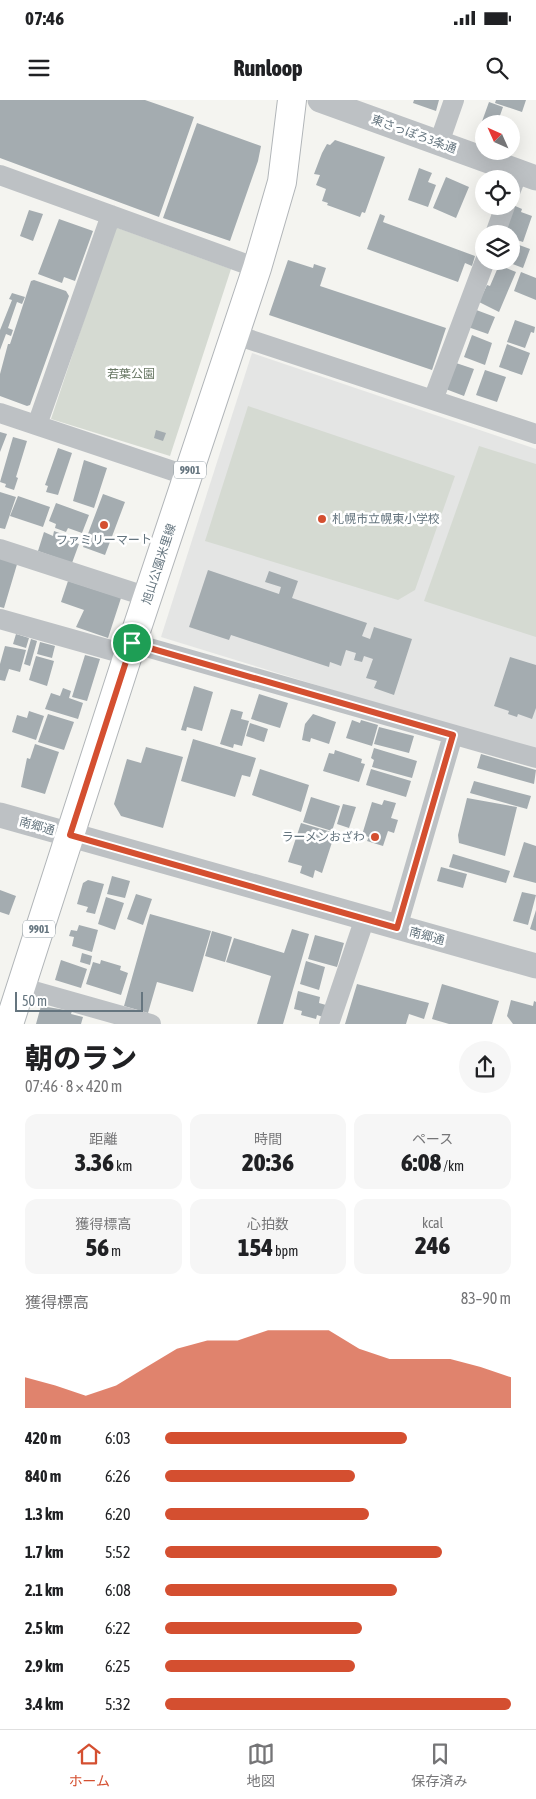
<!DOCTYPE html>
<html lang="ja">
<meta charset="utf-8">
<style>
body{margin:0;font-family:"Asap Condensed","Noto Sans JP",sans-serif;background:#f6f6f6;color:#202124;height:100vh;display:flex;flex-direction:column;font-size:19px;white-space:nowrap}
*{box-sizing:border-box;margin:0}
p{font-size:16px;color:#757577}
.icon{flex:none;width:28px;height:28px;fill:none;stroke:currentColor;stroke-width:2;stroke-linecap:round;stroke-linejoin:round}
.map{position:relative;height:924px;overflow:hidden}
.sheet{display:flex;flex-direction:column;background:#fff;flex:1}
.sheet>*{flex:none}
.needle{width:32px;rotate:315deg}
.controls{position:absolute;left:475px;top:15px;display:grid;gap:10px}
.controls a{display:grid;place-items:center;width:45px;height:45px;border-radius:50%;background:#fff;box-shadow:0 5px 20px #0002;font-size:25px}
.scale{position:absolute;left:15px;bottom:12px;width:128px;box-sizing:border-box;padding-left:5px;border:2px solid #65757f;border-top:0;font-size:14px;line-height:18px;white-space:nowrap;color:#65757f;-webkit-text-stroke:4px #fff;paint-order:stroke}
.pin{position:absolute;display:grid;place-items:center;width:42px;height:42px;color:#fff;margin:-21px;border:2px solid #fff;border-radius:50%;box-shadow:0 1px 5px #0007}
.round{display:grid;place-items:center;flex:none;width:52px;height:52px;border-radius:26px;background:#f6f6f6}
.head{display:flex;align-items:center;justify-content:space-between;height:85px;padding:0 25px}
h1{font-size:28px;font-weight:800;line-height:38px}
.stats{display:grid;grid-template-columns:repeat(3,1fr);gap:8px;height:85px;padding:5px 25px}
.stats div{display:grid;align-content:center;border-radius:12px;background:#f6f6f6;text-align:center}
.stats b{font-size:25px;font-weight:800}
.stats small{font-size:14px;font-weight:400}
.stats p{font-size:14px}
.chart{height:140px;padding:10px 25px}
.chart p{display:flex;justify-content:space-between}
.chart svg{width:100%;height:90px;margin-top:5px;fill:#d44f30;opacity:.7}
ul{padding:0 25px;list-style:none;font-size:16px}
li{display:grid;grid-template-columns:80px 60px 1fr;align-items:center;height:38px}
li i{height:12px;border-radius:6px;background:#d44f30}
.status{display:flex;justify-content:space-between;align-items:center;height:35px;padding:0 25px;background:#fff;direction:ltr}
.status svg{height:14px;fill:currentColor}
header{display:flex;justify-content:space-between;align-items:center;height:65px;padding:0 25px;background:#fff;font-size:22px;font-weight:800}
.tab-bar{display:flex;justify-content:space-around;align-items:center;height:70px;border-top:1px solid #e0e0e0;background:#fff;font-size:14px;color:#757577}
.tab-bar a{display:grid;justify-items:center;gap:2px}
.tab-bar .selected{color:#d44f30}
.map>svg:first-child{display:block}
</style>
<div class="status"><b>07:46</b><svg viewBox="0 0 49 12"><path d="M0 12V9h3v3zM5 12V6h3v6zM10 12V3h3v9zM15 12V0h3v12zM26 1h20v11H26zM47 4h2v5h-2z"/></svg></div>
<header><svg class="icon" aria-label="menu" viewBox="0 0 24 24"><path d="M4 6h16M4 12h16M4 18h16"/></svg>Runloop<svg class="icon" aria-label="search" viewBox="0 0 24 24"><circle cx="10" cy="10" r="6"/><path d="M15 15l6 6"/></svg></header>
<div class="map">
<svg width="536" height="924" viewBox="0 0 536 924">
<rect width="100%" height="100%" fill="#f4f4f0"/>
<!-- built -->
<path fill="#e4e5e4" d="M252,253L536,349V650L459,629L161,537Z"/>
<!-- green -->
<path fill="#d5dad2" d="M115,127L231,169L170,356L51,319Z
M248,306L455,376L415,490L398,500L205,441Z
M479,346L536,364V537L424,501Z"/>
<!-- building -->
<path fill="#a4acb0" d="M0,0H145L194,17L159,117L0,58Z
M414,0H439L436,11L413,3Z
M496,0H526L522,12L495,3Z
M489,2L503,7L497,24H484V28L480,27Z
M197,23L261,46L258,61L230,141L163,118Z
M335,40L385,57L365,113L362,112L360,117L327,105L328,103L322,101L326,89L316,85L320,75L314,74L322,53L327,44L330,45Z
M419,68L432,73L428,82L436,85L428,107L408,100Z
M446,77L469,87L456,118L433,108Z
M513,105L522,109L521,112L532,116L523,142L511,138V134H502Z
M29,110L43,114L33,141L20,136Z
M380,114L385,116L383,122L475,156L472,166L465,163L458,182L367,149Z
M59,119L93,131L75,181L64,177L62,183L38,174Z
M511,142L530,149L523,168L505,161H511Z
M288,160L313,168L314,164L326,168L320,186L446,228L432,270L269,215Z
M499,165L516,172L499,212L479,202L487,185L490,186Z
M521,172L536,178V200L514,191Z
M34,180L66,191L69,196L30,305L27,306L0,296V274L8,244H10L31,181Z
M12,193L25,197L22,204L17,202L8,228L13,230L11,236L6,234L0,250V230L12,200L9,199Z
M471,208L495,217L488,234L465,226Z
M515,220L535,227L534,233L531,232L525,248L507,242Z
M472,235L492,243L485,265L464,257Z
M507,244L530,253L522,275L499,267Z
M453,262L474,269L464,296L443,288Z
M485,270L506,277L497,302L476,295Z
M156,330L166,333L163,341L154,338Z
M0,332L7,334L0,352Z
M13,337L27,341L16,377L18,378L14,390L5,387L6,384L0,382Z
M58,348L72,353L58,395L46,392L48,386L45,385Z
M84,360L107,368L94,408L73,401Z
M0,392L16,397L5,429L0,428Z
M103,394L125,402L105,455L83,447Z
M18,396L50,407L43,427L10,416Z
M56,403L89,415L82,433L68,428L66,432L55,428L56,424L49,421Z
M54,431L65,435L64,439L79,444L72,463L38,451L44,432L53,436Z
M0,456L18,461L4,508L0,507Z
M208,470L279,494L281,487L265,482L269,471L298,481L292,498L367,523L362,536L370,539L374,527L412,539L394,595L374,588L377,581L366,578L373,559L364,556L362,562L354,560L356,553L346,550L341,566L330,562L329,567L231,535L229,540L189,527Z
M68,481L121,498L108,538L76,527L84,510L61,502Z
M16,534L29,538L26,548L13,544Z
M31,539L37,541L30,566L24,564Z
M40,542L55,546L52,558L37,554Z
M5,546L26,550L20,572L9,569L5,581L0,580V564Z
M85,555L100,559L87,601L72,597Z
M36,556L54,561L47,586L29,580Z
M510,557L536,565V608L532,619L518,614L517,617L508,614L509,611L494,606Z
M194,586L213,592L202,631L187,627L186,631L181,630Z
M63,588L71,591L69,598L83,603L78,619L45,609L51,593L60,596Z
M259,594L288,603L280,628L251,619Z
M231,609L243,612L241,619L249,621L242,646L234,644L233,648L220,644Z
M29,611L44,616L36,640L12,632L17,615L27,618Z
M48,614L74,622L64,650L38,642Z
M313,614L336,622L329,644L311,638L310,642L302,640L305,624Z
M352,620L360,623L361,620L378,625L372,646L346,638Z
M250,623L268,629L264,642L246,636Z
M379,627L414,636L409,653L374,644Z
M193,639L256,658L250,677L242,675L235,697L181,681Z
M35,644L59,652L45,694L21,687L27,658L30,659Z
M146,647L183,657L163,728L121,716L114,704L127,659L141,663Z
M374,648L417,661L412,678L372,667L374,660L371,658Z
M335,650L362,659L361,663L365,664L359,682L323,671L329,653L334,654Z
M481,654L536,670L534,684L477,668Z
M260,669L309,685L301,712L252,695Z
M371,669L411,681L406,697L366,685Z
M474,681L531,696L527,709L470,693Z
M311,697L340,706L332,731L303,722Z
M467,698L517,707L505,756L459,743L458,735Z
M384,700L396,703L391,718L398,720L394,733L388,731L383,746L367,741L369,737L362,735L372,702L382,705Z
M343,704L356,707L349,728L337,724Z
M301,723L335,733L322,773L315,770L313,778L300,773L302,766L288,762Z
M524,742L536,746V783L513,777Z
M453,754L510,771L506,783L449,767Z
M441,767L467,774L463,788L437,781Z
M112,776L130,781L125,798L107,794Z
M88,780L104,784L95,814L86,812L88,807L77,804L83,783Z
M0,790L16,796L9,815L0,812Z
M522,792L536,795L528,825L513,821Z
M136,794L152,799L143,825L127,819Z
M106,797L124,803L115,830L98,824Z
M536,810V831L530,829Z
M150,814L211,831L193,892L157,882L148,913L124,906Z
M79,825L98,830L92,852L72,846L74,837L69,836L71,830L77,831Z
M292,829L309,834L283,924H257L271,876L226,862L234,838L284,853Z
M212,831L232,837L225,862L205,856Z
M315,835L344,843L337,867L308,859Z
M82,853L92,856L90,865L80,862Z
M61,860L87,869L81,888L55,880Z
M101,860L121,866L120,870L128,873L121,895L86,884L93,862L100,864Z
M306,861L325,867L319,890L300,884Z
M357,884L429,903L424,919L409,914L406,924H345Z
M442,884L499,901L492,924H449L432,919Z
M298,891L320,897L319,903L326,905L323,917L317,915L316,919L301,915L302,911L294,909Z
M511,900L533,906L534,901L536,902V924H513L507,916Z
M41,906L72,911L71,914L83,917L81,924H36Z"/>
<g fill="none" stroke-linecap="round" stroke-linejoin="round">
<defs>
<path id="primary" d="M9,924L128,555L257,168L282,82L292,0"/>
</defs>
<!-- primary casing -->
<use href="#primary" stroke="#b1b5b8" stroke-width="30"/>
<!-- minor -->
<path stroke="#bdc1c4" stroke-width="20" d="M439,43L454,0
M0,75L257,168
M511,90L518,72
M495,134L505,106
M236,235L536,334
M433,300L485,161
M0,313L188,376
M37,325L111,115
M0,449L148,497
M0,519L128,555
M132,543L536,658
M397,828L453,635
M20,887L151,924
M329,924L365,818"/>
<!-- tertiary -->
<path stroke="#bdc1c4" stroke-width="25" d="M320,0L536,78
M0,715L536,866"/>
<!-- primary -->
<use href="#primary" stroke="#fff" stroke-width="28"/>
</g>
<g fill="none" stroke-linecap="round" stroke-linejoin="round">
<defs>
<path id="route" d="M132,543L453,635L397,828L70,735Z"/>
</defs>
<!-- route casing -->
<use href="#route" stroke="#fff" stroke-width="10"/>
<!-- route -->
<use href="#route" stroke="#d44f30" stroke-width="6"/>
</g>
<!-- markers -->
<g fill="#d44f30" stroke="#fff" stroke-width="2">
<circle cx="322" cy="419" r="5"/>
<circle cx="104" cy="425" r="5"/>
<circle cx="375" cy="737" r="5"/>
</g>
<g text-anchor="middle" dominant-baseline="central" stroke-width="5" stroke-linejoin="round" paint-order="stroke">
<!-- shield labels -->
<g fill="#fff" stroke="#939ea5" stroke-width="1">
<rect x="174" y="361.5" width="32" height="17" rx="4"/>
<rect x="23" y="820.5" width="32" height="17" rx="4"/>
</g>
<g font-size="11" font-weight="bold" fill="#65757f">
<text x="190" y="370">9901</text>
<text x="39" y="829">9901</text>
</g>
<!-- street labels -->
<g font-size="12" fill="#65757f" stroke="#fff">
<text transform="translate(414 34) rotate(20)">東さっぽろ3条通</text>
<text transform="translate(159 464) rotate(-72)">旭山公園米里線</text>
<text transform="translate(37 726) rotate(16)">南郷通</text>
<text transform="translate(427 836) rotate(15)">南郷通</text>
</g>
<!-- park labels -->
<g font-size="12" fill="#687764" stroke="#fff">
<text x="131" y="274">若葉公園</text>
</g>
<!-- poi labels -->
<g font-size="12" fill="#65757f" stroke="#fff" text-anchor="start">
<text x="332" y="419">札幌市立幌東小学校</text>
<text x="104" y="440" text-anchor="middle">ファミリーマート</text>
<text x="365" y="737" text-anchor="end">ラーメンおざわ</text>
</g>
</g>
</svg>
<div class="controls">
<a><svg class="needle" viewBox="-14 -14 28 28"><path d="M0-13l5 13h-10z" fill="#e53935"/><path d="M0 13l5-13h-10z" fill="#757577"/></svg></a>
<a><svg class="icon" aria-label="locate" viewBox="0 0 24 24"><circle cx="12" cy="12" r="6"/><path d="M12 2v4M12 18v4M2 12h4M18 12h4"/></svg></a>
<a><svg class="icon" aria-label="layers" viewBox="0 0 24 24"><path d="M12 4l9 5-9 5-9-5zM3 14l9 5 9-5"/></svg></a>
</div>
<div class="scale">50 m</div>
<div class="pin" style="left:132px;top:543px;background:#1e9e55"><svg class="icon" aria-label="arrive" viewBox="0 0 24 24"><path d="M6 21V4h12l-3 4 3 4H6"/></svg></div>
</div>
<section class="sheet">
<div class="head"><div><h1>朝のラン</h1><p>07:46 · 8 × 420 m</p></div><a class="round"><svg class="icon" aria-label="share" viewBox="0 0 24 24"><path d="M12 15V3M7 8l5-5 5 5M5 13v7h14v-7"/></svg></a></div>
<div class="stats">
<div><p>距離</p><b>3.36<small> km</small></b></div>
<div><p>時間</p><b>20:36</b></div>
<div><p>ペース</p><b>6:08<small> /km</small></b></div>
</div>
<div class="stats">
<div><p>獲得標高</p><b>56<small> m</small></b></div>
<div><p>心拍数</p><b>154<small> bpm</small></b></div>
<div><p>kcal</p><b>246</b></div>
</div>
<div class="chart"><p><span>獲得標高</span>83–90 m</p>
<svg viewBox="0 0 160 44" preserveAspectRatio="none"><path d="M0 44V29L10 33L20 38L30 33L40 24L50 15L60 11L70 11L80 6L90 6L100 6L110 15L120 20L130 20L140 20L150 24L160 29V44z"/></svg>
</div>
<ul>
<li><b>420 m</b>6:03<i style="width:70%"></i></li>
<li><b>840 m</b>6:26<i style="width:55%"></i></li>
<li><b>1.3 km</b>6:20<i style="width:59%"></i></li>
<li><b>1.7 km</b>5:52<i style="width:80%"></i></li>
<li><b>2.1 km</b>6:08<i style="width:67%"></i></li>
<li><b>2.5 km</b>6:22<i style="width:57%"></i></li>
<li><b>2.9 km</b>6:25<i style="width:55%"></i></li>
<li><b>3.4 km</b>5:32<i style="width:100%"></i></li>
</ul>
</section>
<nav class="tab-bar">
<a class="selected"><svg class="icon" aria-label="home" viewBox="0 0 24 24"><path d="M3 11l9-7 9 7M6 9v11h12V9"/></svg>ホーム</a>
<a><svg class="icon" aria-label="map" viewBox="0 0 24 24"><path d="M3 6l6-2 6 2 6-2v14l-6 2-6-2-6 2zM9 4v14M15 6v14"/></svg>地図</a>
<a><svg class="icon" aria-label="saved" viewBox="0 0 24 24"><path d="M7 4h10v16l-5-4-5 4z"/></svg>保存済み</a>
</nav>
